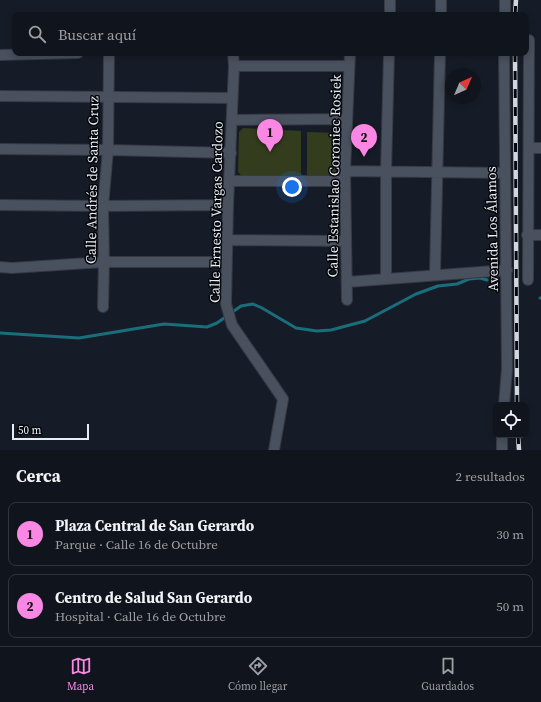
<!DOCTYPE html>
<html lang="es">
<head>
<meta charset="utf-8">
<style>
	:root { --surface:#10151d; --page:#1e222a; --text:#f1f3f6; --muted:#9c9fa4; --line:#30343b; --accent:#fb87e5 }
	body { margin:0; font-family:"Source Serif 4",serif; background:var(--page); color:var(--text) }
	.controls { position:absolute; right:12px; bottom:12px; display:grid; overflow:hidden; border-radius:8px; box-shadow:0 2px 6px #0003 }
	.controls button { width:36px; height:36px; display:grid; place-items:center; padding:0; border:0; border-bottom:1px solid var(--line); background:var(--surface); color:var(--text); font:20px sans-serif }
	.compass { position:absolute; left:445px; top:68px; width:36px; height:36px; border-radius:50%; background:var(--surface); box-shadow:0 2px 6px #0003; rotate:44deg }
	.scale { position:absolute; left:12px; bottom:10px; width:77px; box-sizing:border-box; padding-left:4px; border:2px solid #e8ecf5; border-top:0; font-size:11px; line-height:14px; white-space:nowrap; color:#e8ecf5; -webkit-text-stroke:3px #05070b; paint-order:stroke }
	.you { position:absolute; left:292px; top:187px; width:14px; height:14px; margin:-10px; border:3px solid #fff; border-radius:50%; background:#1a73e8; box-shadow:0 0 0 6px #1a73e833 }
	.badge { display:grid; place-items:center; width:26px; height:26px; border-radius:50%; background:var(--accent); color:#111; font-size:13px; font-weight:700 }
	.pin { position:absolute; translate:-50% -33px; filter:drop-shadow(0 1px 2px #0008) }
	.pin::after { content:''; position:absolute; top:21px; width:14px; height:12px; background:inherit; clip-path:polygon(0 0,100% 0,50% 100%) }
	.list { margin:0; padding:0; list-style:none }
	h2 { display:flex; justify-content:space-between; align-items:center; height:52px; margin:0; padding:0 16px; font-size:17px }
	h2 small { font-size:13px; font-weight:400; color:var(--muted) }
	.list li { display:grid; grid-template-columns:26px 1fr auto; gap:12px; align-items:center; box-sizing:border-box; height:64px; margin:0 8px 8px; padding:0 8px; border:1px solid var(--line); border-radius:8px }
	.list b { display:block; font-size:15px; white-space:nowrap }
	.list p { margin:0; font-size:13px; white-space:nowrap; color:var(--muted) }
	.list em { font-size:13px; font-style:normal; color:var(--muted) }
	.icon { flex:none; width:22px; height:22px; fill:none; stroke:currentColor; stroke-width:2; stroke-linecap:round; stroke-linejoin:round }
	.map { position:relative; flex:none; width:541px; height:450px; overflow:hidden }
	.search { position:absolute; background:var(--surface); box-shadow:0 2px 6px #0003; left:12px; right:12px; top:12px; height:44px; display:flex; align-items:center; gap:10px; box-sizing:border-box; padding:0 14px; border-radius:8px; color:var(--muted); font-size:15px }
	.sheet { height:196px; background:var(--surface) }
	nav { display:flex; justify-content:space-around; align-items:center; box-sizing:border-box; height:56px; border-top:1px solid var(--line); background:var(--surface); font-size:11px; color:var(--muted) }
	nav a { display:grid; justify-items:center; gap:2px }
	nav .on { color:var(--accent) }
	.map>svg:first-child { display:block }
	.green { fill:#333d1d }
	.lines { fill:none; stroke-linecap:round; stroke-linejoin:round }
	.stream { stroke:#1a6e7b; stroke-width:3 }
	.minor-casing { stroke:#353942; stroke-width:12 }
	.minor { stroke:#49505e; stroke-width:10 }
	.rail-casing { stroke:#d2d6df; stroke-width:4.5 }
	.rail { stroke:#05070b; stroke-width:3; stroke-dasharray:9; stroke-linecap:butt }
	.labels { text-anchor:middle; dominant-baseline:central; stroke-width:3; stroke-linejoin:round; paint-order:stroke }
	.street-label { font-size:14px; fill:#e8ecf5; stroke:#05070b }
</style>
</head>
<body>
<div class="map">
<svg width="541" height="450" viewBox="0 0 541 450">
	<rect width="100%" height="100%" fill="#161c27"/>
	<!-- green -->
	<path class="green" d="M243,128L301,131V178L242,176L238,172L239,132Z
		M307,132L336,133V176H307Z"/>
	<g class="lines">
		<!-- stream -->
		<path class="stream" d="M540,298H541
			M0,333L79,338L164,324L207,327L217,323L241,306L253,304L262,308L296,328L317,331L331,330L365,321L416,294L438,286L457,284L469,279L480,278L487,280"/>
		<defs>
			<path id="minor" d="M390,15V0
				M441,15V0
				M505,15V0
				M526,40H529L528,280
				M233,53L234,66L228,205L226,304L232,325L283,399L274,450
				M0,55L78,53
				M234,66H349
				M0,96L232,98
				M232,120L347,119
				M529,148H541
				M0,149L108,150L231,153
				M345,171L505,173
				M229,181H345
				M0,205L103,206L228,205
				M527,235H541
				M227,240L346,241
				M0,267L12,268L104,262H226
				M435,274L440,53
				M386,278V172L389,53
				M347,282L507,270
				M347,300L345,171L350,53
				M103,307L104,262L103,206L108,150L109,53
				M504,405L507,369L504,53
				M502,435V450"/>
		</defs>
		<!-- minor casing -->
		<use href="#minor" class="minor-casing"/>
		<!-- minor -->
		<use href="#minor" class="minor"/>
		<defs>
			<path id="rail" d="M515,15L516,0
				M515,53L517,405
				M518,435L519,450"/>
		</defs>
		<!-- rail casing -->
		<use href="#rail" class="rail-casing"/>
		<!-- rail -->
		<use href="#rail" class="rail"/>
	</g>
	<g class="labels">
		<!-- street labels -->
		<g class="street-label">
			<text transform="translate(334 176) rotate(-89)">Calle Estanislao Coroniec Rosiek</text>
			<text transform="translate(92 180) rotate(-89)">Calle Andrés de Santa Cruz</text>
			<text transform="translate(216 212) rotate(-89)">Calle Ernesto Vargas Cardozo</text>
			<text transform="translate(492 229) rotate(-91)">Avenida Los Álamos</text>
		</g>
	</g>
</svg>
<div class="controls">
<button><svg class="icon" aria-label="locate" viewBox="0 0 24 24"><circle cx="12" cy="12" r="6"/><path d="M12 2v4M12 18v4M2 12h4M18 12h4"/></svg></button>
</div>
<svg class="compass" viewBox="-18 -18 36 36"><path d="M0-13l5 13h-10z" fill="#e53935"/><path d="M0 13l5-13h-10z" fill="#9c9fa4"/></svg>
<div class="scale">50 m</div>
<div class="you"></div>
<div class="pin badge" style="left:270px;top:152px">1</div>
<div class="pin badge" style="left:364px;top:157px">2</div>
<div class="search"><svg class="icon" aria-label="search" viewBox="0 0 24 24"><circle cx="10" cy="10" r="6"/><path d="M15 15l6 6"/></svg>Buscar aquí</div>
</div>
<section class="sheet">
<h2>Cerca<small>2 resultados</small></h2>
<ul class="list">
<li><span class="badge">1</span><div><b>Plaza Central de San Gerardo</b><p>Parque · Calle 16 de Octubre</p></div><em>30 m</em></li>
<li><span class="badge">2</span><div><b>Centro de Salud San Gerardo</b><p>Hospital · Calle 16 de Octubre</p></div><em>50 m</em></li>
</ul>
</section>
<nav>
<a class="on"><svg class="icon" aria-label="map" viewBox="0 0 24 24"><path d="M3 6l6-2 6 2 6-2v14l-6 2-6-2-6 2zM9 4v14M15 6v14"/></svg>Mapa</a>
<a><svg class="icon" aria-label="directions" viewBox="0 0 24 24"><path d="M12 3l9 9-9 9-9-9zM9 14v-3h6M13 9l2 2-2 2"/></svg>Cómo llegar</a>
<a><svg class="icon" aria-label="saved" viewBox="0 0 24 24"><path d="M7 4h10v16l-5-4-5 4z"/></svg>Guardados</a>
</nav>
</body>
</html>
